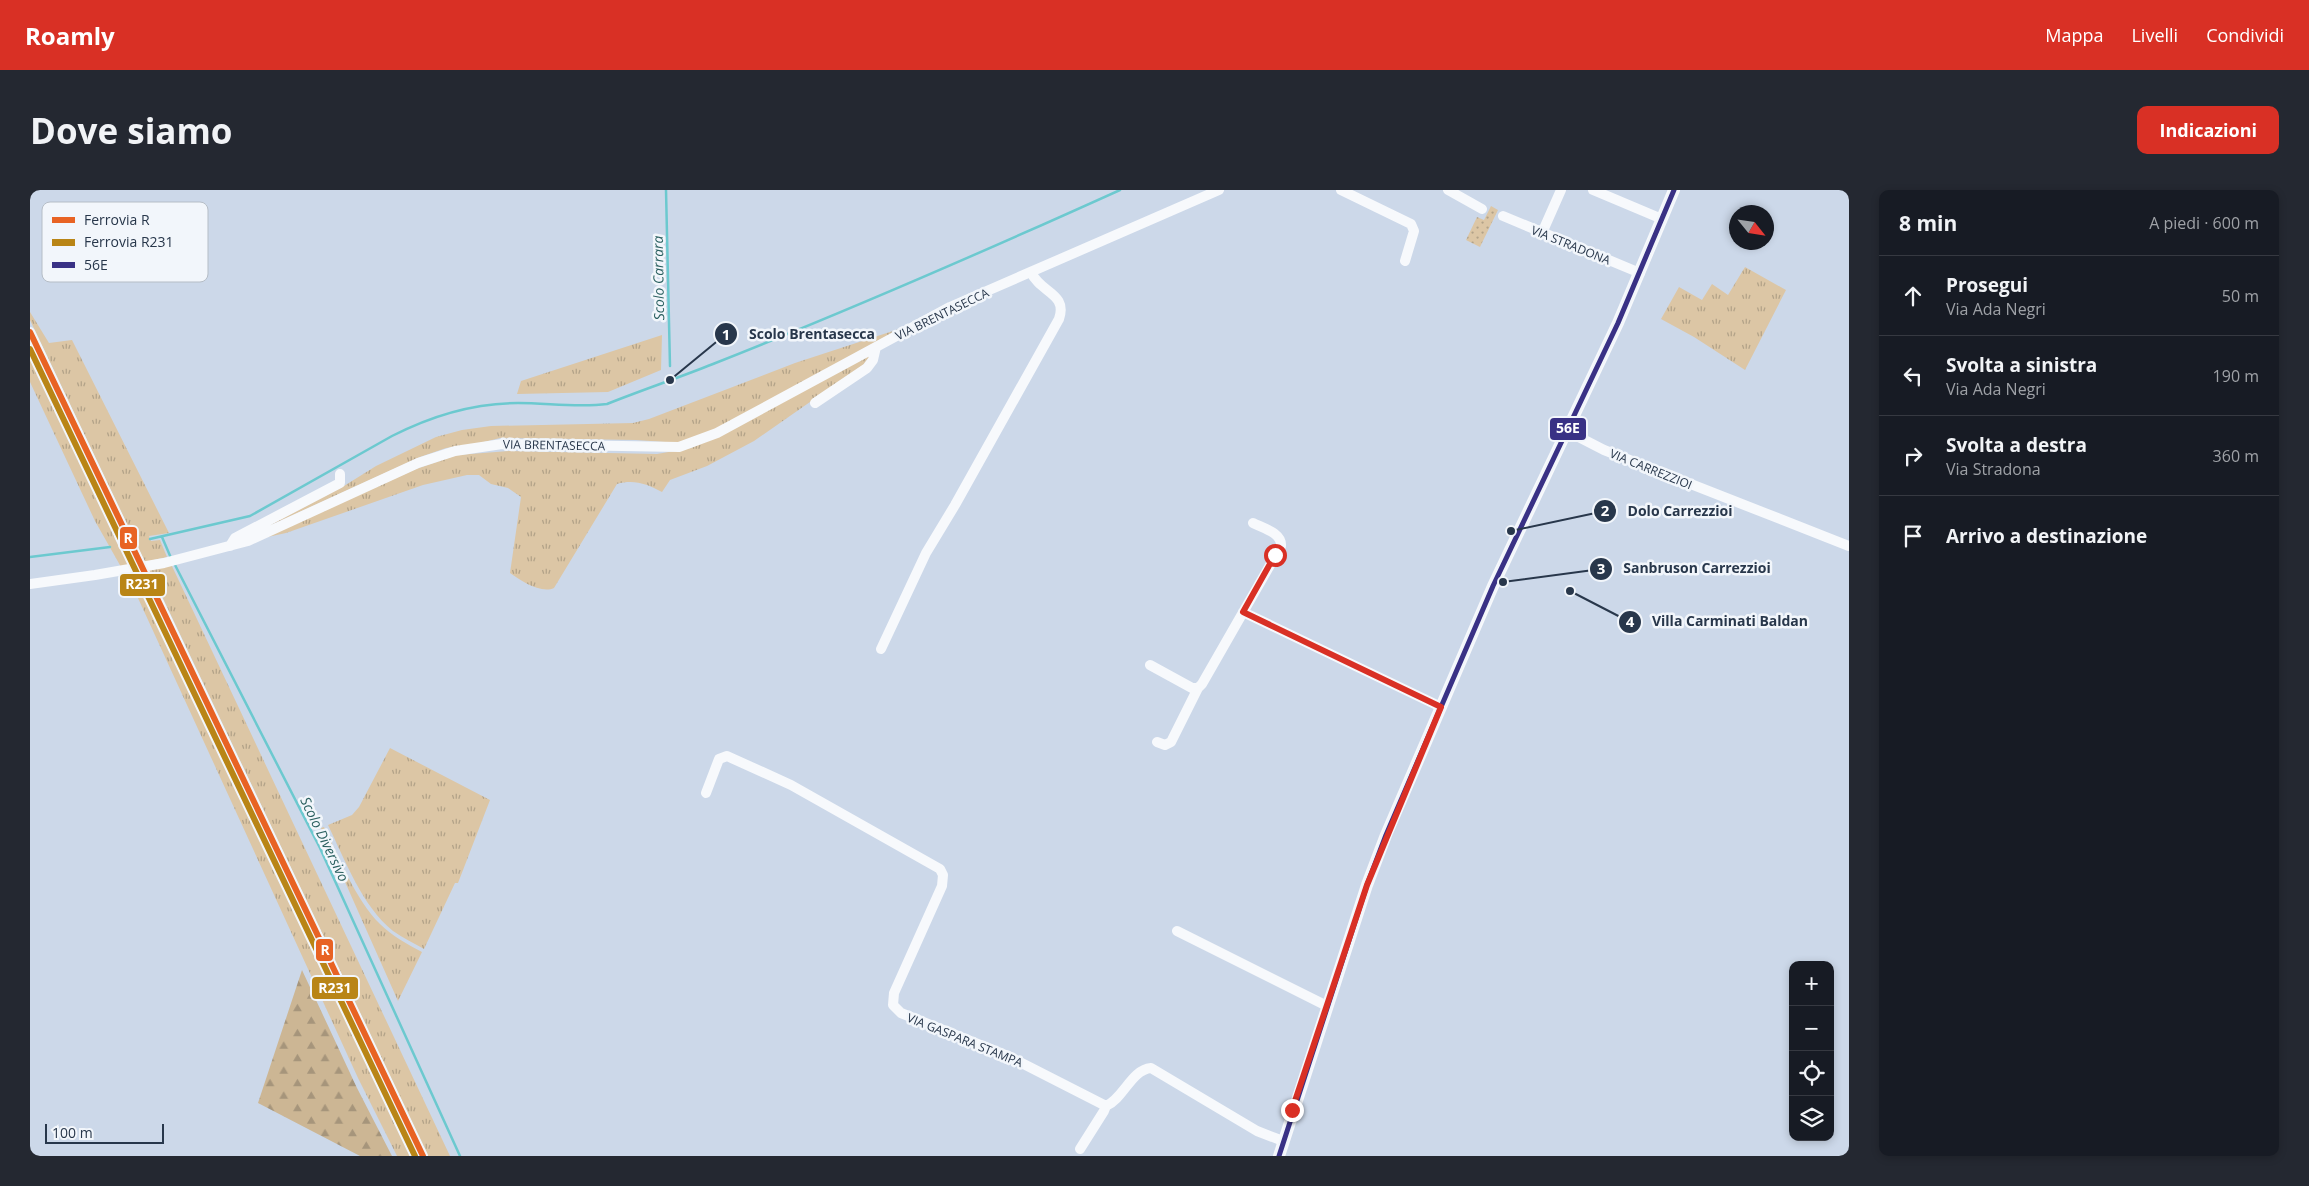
<!DOCTYPE html>
<html lang="it">
<head>
<meta charset="utf-8">
<style>
	:root { --surface:#171b24; --page:#242831; --text:#f1f3f6; --muted:#9ea1a6; --line:#363941; --accent:#d93025 }
	body { margin:0; font-family:"Open Sans",sans-serif; background:var(--page); color:var(--text) }
	.controls { position:absolute; right:15px; bottom:15px; display:grid; overflow:hidden; border-radius:10px; box-shadow:0 2px 8px #0003 }
	.controls button { width:45px; height:45px; display:grid; place-items:center; padding:0; border:0; border-bottom:1px solid var(--line); background:var(--surface); color:var(--text); font:25px sans-serif }
	.compass { position:absolute; left:1699px; top:15px; width:45px; height:45px; border-radius:50%; background:var(--surface); box-shadow:0 2px 8px #0003; rotate:120deg }
	.scale { position:absolute; left:15px; bottom:12px; width:119px; box-sizing:border-box; padding-left:5px; border:2px solid #28374b; border-top:0; font-size:14px; line-height:18px; white-space:nowrap; color:#28374b; -webkit-text-stroke:4px #f2f6fb; paint-order:stroke }
	.stop { position:absolute; width:15px; height:15px; margin:-11px; border:4px solid #d93025; border-radius:50%; background:#fff }
	.stop.end { background:#d93025; border-color:#fff; box-shadow:0 1px 5px #0008 }
	.list { margin:0; padding:0; list-style:none }
	h2 { display:flex; justify-content:space-between; align-items:center; height:65px; margin:0; padding:0 20px; font-size:21px }
	h2 small { font-size:16px; font-weight:400; color:var(--muted) }
	.list li { display:grid; grid-template-columns:32px 1fr auto; gap:15px; align-items:center; box-sizing:border-box; height:80px; padding:0 20px; border-top:1px solid var(--line) }
	.list b { display:block; font-size:19px; white-space:nowrap }
	.list p { margin:0; font-size:16px; white-space:nowrap; color:var(--muted) }
	.list em { font-size:16px; font-style:normal; color:var(--muted) }
	.icon { flex:none; width:28px; height:28px; fill:none; stroke:currentColor; stroke-width:2; stroke-linecap:round; stroke-linejoin:round }
	.map { position:relative; flex:none; width:1819px; height:966px; overflow:hidden; border-radius:10px }
	header { display:flex; align-items:center; gap:30px; box-sizing:border-box; height:70px; padding:0 25px; background:var(--accent); color:#fff }
	header strong { font-size:24px }
	nav { display:flex; gap:28px; margin-inline-start:auto; font-size:18px }
	.intro { display:flex; align-items:center; justify-content:space-between; box-sizing:border-box; height:120px; padding:0 30px }
	h1 { margin:0; font-size:35px }
	.button { padding:12px 22px; border-radius:10px; background:var(--accent); color:#fff; font-size:18px; font-weight:700 }
	main { display:flex; gap:30px; padding:0 30px }
	aside { flex:1; background:var(--surface); border-radius:10px; box-shadow:0 2px 8px #0003 }
	.map>svg:first-child { display:block }
	.grass { fill:url(#grass-tufts) }
	.forest { fill:url(#forest-firs) }
	.park { fill:url(#park-dots) }
	.lines { fill:none; stroke-linecap:round; stroke-linejoin:round }
	.stream { stroke:#6cc9cf; stroke-width:2.5 }
	.minor { stroke:#f7f9fc; stroke-width:10 }
	.major { stroke:#f7f9fc; stroke-width:12 }
	.bus-1-casing { stroke:#f2f6fb; stroke-width:9 }
	.bus-1 { stroke:#393185; stroke-width:5 }
	.rail-1-casing { stroke:#f2f6fb; stroke-width:10 }
	.rail-2-casing { stroke:#f2f6fb; stroke-width:10 }
	.rail-1 { stroke:#e86324; stroke-width:6 }
	.rail-2 { stroke:#b98516; stroke-width:6 }
	.route { stroke:#d93025; stroke-width:6 }
	.labels { text-anchor:middle; dominant-baseline:central; stroke-width:5; stroke-linejoin:round; paint-order:stroke }
	.street-label { font-size:12px; fill:#28374b; stroke:#f2f6fb }
	.water-label { font-size:14px; font-style:italic; fill:#2b6060; stroke:#f2f6fb }
	.key { fill:#f2f6fb; stroke:#b5bdc6; stroke-width:1 }
	.key-label { font-size:14px; fill:#28374b }
	.leader { fill:none; stroke:#28374b; stroke-width:2 }
	.callout-dot { fill:#28374b; stroke:#f2f6fb; stroke-width:2 }
	.mark-label { font-size:15px; text-anchor:middle; font-weight:bold; fill:#fff }
	.callout-label { font-size:14px; text-anchor:middle; font-weight:bold; fill:#28374b; stroke:#f2f6fb; stroke-width:5; stroke-linejoin:round; paint-order:stroke }
	.line-badge { stroke:#f2f6fb; stroke-width:2 }
	.badge-label { font-size:14px; text-anchor:middle; font-weight:bold; fill:#fff }
</style>
</head>
<body>
<header>
<strong>Roamly</strong>
<nav><a>Mappa</a><a>Livelli</a><a>Condividi</a></nav>
</header>
<div class="intro"><h1>Dove siamo</h1><a class="button">Indicazioni</a></div>
<main>
<div class="map">
<svg width="1819" height="966" viewBox="0 0 1819 966">
	<defs>
		<pattern id="grass-tufts" width="24" height="20" patternUnits="userSpaceOnUse" patternTransform="scale(1.25)"><rect width="24" height="20" fill="#dcc6a5"/><path d="M3 7l-1-3M5 7V3M7 7l1-3M15 17l-1-3M17 17v-4M19 17l1-3" fill="none" stroke="#b2a288"/></pattern>
		<pattern id="forest-firs" width="22" height="20" patternUnits="userSpaceOnUse" patternTransform="scale(1.25)"><rect width="22" height="20" fill="#ccb694"/><path d="M5 1l3.5 6h-7zM16 11l3.5 6h-7z" fill="#a6957b"/></pattern>
		<pattern id="park-dots" width="8" height="8" patternUnits="userSpaceOnUse" patternTransform="scale(1.25)"><rect width="8" height="8" fill="#dcc6a5"/><path d="M2 2h.1M6 6h.1" fill="none" stroke="#b2a288" stroke-width="1.8" stroke-linecap="round"/></pattern>
	</defs>
	<rect width="100%" height="100%" fill="#ccd8e9"/>
	<!-- grass -->
	<path class="grass" d="M1715,77L1756,100L1715,180L1664,147L1631,129L1649,97L1672,110L1682,94L1698,105Z
		M0,122L19,153L42,150L139,343L119,346L121,351L130,350L137,367L115,372L0,130Z
		M869,139L682,242L650,253L606,250L470,248L446,254L416,258L390,267L228,341L314,296L346,276L406,247L432,240L461,236L603,233L619,229L765,173Z
		M632,145L631,180L578,202L487,204L491,191Z
		M0,153L106,374L91,377L65,331L0,192Z
		M840,166L833,175L724,251L677,276L640,290L632,302C617,294 604,289 587,294L524,398C511,404 491,391 480,383L491,307L478,298L461,294L449,285H437L393,295L256,343L233,348L386,279L427,265L479,261L627,264L661,258L704,239L833,167Z
		M141,374L420,966H398L119,379Z
		M109,382L387,966H367L328,888L102,395V388Z
		M360,558L460,610L428,693H425L394,759C384,753 373,748 363,741C332,716 315,670 298,635L322,625L329,617Z
		M294,637C310,669 325,709 350,734C362,746 377,754 392,762L368,811L291,638Z"/>
	<!-- forest -->
	<path class="forest" d="M272,780L327,898L362,966H330L228,913Z"/>
	<!-- park -->
	<path class="park" d="M1461,16L1468,20L1450,57L1436,50L1447,27L1454,30Z"/>
	<g class="lines">
		<!-- stream -->
		<path class="stream" d="M636,0L640,176
			M132,347L141,368
			M120,349L220,326L362,246C401,226 445,213 488,213C518,213 548,218 577,214C612,200 648,188 683,174C820,120 955,61 1090,0
			M0,367L80,357
			M144,373L290,658L430,966"/>
		<!-- minor -->
		<path class="minor" d="M1311,0L1381,34L1384,41L1375,71
			M1418,0L1452,19
			M1563,0L1632,29
			M1473,26L1610,83
			M1512,43L1531,0
			M785,213L837,178L843,170L846,157
			M1537,241L1574,260L1819,356
			M200,356L205,348L310,293V284
			M0,394L65,385L134,373L218,351L388,273L425,261L472,254L649,257L687,243L920,117L1189,0
			M1213,422L1411,517
			M851,459L896,363L925,315L1029,129C1038,103 1010,103 1001,82
			M1120,475L1162,498H1168L1172,494L1251,356C1252,343 1233,338 1223,333
			M1127,552L1135,555L1141,552L1168,498
			M676,603L689,569L697,566L761,595L910,679L913,685L912,696L864,803L863,815L871,823L980,867L1076,916C1094,908 1101,880 1121,878L1227,941L1253,951
			M1147,741L1297,816
			M1050,959L1074,921L1076,916"/>
		<!-- major -->
		<path class="major" d="M1249,966L1337,695L1356,645L1463,396L1588,133L1644,0"/>
		<defs>
			<path id="bus-1" d="M1249,966L1337,695L1356,645L1463,396L1588,133L1644,0"/>
		</defs>
		<!-- bus-1 casing -->
		<use href="#bus-1" class="bus-1-casing"/>
		<!-- bus-1 -->
		<use href="#bus-1" class="bus-1"/>
		<defs>
			<path id="rail-1" d="M0,142L393,966"/>
			<path id="rail-2" d="M0,159L385,966"/>
		</defs>
		<!-- rail-1 casing -->
		<use href="#rail-1" class="rail-1-casing"/>
		<!-- rail-2 casing -->
		<use href="#rail-2" class="rail-2-casing"/>
		<!-- rail-1 -->
		<use href="#rail-1" class="rail-1"/>
		<!-- rail-2 -->
		<use href="#rail-2" class="rail-2"/>
	</g>
	<g class="lines">
		<!-- route -->
		<path class="route" d="M1245,365L1213,422L1411,517L1337,695L1262,920"/>
	</g>
	<g class="labels">
		<!-- street labels -->
		<g class="street-label">
			<text transform="translate(1541 55) rotate(22)">VIA STRADONA</text>
			<text transform="translate(912 124) rotate(-26)">VIA BRENTASECCA</text>
			<text transform="translate(524 255) rotate(1)">VIA BRENTASECCA</text>
			<text transform="translate(1621 279) rotate(22)">VIA CARREZZIOI</text>
			<text transform="translate(935 850) rotate(22)">VIA GASPARA STAMPA</text>
		</g>
		<!-- water labels -->
		<g class="water-label">
			<text transform="translate(628 88) rotate(-91)">Scolo Carrara</text>
			<text transform="translate(295 649) rotate(64)">Scolo Diversivo</text>
		</g>
	</g>
	<!-- legend -->
	<rect x="12" y="12" width="166" height="80" rx="8" class="key"/>
	<rect x="22" y="27" width="23" height="6" fill="#e86324"/>
	<rect x="22" y="49" width="23" height="7" fill="#b98516"/>
	<rect x="22" y="72" width="23" height="6" fill="#393185"/>
	<g class="key-label">
		<text x="54" y="35">Ferrovia R</text>
		<text x="54" y="57">Ferrovia R231</text>
		<text x="54" y="80">56E</text>
	</g>
	<!-- callouts -->
	<path class="leader" d="M640 190L696 144M1481 341L1575 321M1473 392L1571 379M1540 401L1600 432"/>
	<g class="callout-dot">
		<circle cx="640" cy="190" r="5"/>
		<circle cx="1481" cy="341" r="5"/>
		<circle cx="1473" cy="392" r="5"/>
		<circle cx="1540" cy="401" r="5"/>
		<circle cx="696" cy="144" r="12"/>
		<circle cx="1575" cy="321" r="12"/>
		<circle cx="1571" cy="379" r="12"/>
		<circle cx="1600" cy="432" r="12"/>
	</g>
	<g class="mark-label">
		<text x="696" y="150">1</text>
		<text x="1575" y="326">2</text>
		<text x="1571" y="384">3</text>
		<text x="1600" y="437">4</text>
	</g>
	<g class="callout-label">
		<text x="782" y="149">Scolo Brentasecca</text>
		<text x="1650" y="326">Dolo Carrezzioi</text>
		<text x="1667" y="383">Sanbruson Carrezzioi</text>
		<text x="1700" y="436">Villa Carminati Baldan</text>
	</g>
	<g class="line-badge">
		<rect x="1519" y="227" width="38" height="24" rx="5" fill="#393185"/>
		<rect x="89" y="336" width="19" height="24" rx="5" fill="#e86324"/>
		<rect x="89" y="383" width="47" height="24" rx="5" fill="#b98516"/>
		<rect x="285" y="748" width="19" height="24" rx="5" fill="#e86324"/>
		<rect x="281" y="786" width="48" height="24" rx="5" fill="#b98516"/>
	</g>
	<g class="badge-label">
		<text x="1538" y="243">56E</text>
		<text x="98" y="353">R</text>
		<text x="112" y="399">R231</text>
		<text x="295" y="765">R</text>
		<text x="305" y="803">R231</text>
	</g>
</svg>
<div class="controls">
<button>+</button>
<button>−</button>
<button><svg class="icon" aria-label="locate" viewBox="0 0 24 24"><circle cx="12" cy="12" r="6"/><path d="M12 2v4M12 18v4M2 12h4M18 12h4"/></svg></button>
<button><svg class="icon" aria-label="layers" viewBox="0 0 24 24"><path d="M12 4l9 5-9 5-9-5zM3 14l9 5 9-5"/></svg></button>
</div>
<svg class="compass" viewBox="-18 -18 36 36"><path d="M0-13l5 13h-10z" fill="#e53935"/><path d="M0 13l5-13h-10z" fill="#9ea1a6"/></svg>
<div class="scale">100 m</div>
<div class="stop" style="left:1245px;top:365px"></div>
<div class="stop end" style="left:1262px;top:920px"></div>
</div>
<aside>
<h2>8 min<small>A piedi · 600 m</small></h2>
<ul class="list">
<li><svg class="icon" aria-label="ahead" viewBox="0 0 24 24"><path d="M12 20V5M6 11l6-6 6 6"/></svg><div><b>Prosegui</b><p>Via Ada Negri</p></div><em>50 m</em></li>
<li><svg class="icon" aria-label="left" viewBox="0 0 24 24"><path d="M17 20v-9H6M10 6l-5 5 5 5"/></svg><div><b>Svolta a sinistra</b><p>Via Ada Negri</p></div><em>190 m</em></li>
<li><svg class="icon" aria-label="right" viewBox="0 0 24 24"><path d="M7 20v-9h11M14 6l5 5-5 5"/></svg><div><b>Svolta a destra</b><p>Via Stradona</p></div><em>360 m</em></li>
<li><svg class="icon" aria-label="arrive" viewBox="0 0 24 24"><path d="M6 21V4h12l-3 4 3 4H6"/></svg><div><b>Arrivo a destinazione</b></div></li>
</ul>
</aside>
</main>
</body>
</html>
